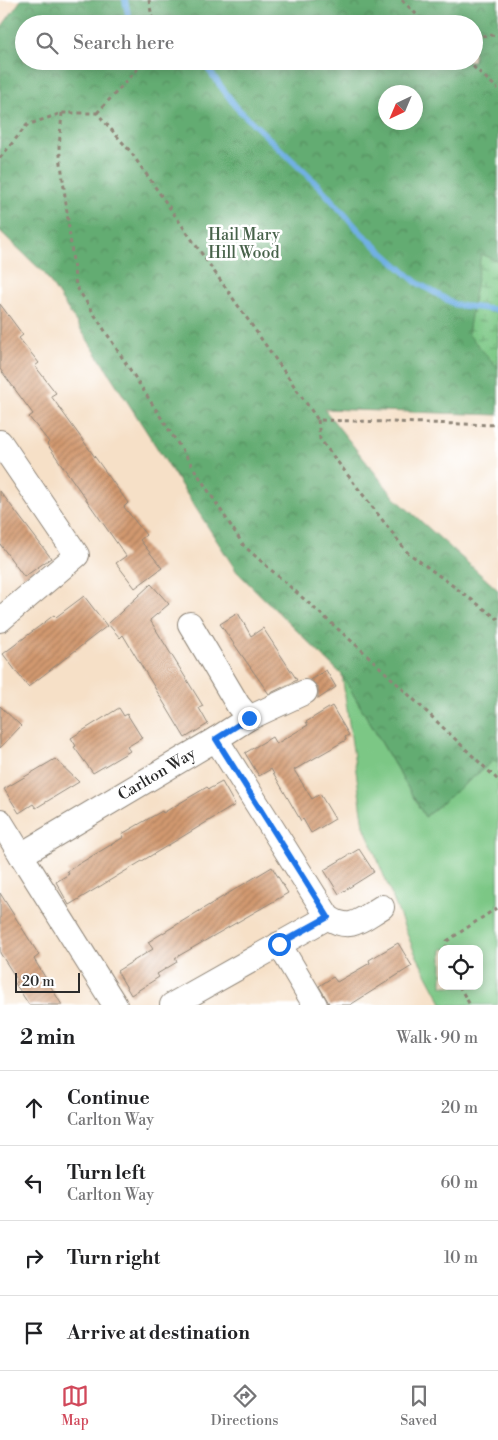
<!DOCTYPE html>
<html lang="en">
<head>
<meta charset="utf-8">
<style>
	:root { --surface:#fff; --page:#f2f2f2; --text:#202124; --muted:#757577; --line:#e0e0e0; --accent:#d1495b }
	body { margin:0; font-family:"Libre Bodoni",serif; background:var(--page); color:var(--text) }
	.controls { position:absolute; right:15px; bottom:15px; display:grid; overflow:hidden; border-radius:10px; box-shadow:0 2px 12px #0003 }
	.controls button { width:45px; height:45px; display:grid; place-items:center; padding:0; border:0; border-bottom:1px solid var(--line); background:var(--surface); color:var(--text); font:25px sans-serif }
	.compass { position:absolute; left:378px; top:85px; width:45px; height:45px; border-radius:50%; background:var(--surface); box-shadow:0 2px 12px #0003; rotate:224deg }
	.scale { position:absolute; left:15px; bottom:12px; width:65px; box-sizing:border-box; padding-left:5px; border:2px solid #2b2b2b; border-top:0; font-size:14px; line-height:18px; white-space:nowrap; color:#2b2b2b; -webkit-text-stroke:4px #fff; paint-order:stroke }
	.stop { position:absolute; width:15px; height:15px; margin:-11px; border:4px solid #1a73e8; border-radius:50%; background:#fff }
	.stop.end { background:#1a73e8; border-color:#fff; box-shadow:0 1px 5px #0008 }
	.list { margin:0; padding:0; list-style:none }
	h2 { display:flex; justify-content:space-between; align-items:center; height:65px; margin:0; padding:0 20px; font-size:21px }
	h2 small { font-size:16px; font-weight:400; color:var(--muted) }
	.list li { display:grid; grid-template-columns:32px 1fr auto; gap:15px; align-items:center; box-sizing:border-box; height:75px; padding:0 20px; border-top:1px solid var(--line) }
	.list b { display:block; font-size:19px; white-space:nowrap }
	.list p { margin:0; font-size:16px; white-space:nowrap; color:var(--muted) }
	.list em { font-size:16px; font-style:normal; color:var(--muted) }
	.icon { flex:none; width:28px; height:28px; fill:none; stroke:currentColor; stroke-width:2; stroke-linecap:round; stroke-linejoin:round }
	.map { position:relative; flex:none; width:498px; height:1005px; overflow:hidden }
	.search { position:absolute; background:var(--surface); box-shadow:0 2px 12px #0003; left:15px; right:15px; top:15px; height:55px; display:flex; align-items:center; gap:12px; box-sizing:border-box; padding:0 18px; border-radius:28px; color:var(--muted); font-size:19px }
	.sheet { height:365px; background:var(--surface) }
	nav { display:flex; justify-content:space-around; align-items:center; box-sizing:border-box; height:70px; border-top:1px solid var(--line); background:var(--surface); font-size:14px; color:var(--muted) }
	nav a { display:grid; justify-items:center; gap:2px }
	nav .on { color:var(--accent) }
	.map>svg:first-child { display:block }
	.grass { fill:#7bc785; stroke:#537958; fill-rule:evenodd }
	.forest { fill:url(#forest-crowns); stroke:#486c4e; fill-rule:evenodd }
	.wetland { fill:url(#wetland-marsh); stroke:#537958 }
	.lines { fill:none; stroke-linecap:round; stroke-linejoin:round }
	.stream { stroke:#71b0e4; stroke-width:6 }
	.building { fill:url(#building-hatch) }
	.minor-casing { stroke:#908679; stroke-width:26 }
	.path { stroke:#908679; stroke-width:3; stroke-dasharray:4 4; stroke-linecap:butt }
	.minor { stroke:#fff; stroke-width:24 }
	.route { stroke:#1a73e8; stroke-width:6 }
	.labels { text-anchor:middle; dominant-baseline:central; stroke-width:5; stroke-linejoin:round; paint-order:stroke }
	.park-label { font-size:16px; fill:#47624a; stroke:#fff }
	.street-label { font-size:16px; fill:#2b2b2b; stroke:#fff }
</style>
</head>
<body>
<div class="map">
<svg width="498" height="1005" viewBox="0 0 498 1005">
	<defs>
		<pattern id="forest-crowns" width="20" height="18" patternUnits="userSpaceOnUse" patternTransform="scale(1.25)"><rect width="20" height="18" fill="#64ac72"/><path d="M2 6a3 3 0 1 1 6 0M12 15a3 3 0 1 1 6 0" fill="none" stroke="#538c5e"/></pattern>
		<pattern id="wetland-marsh" width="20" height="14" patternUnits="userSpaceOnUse" patternTransform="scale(1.25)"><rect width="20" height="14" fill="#7bc785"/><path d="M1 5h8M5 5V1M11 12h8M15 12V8" fill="none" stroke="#65a26d"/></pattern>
		<pattern id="building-hatch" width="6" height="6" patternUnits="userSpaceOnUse" patternTransform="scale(1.25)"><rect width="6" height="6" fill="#d29970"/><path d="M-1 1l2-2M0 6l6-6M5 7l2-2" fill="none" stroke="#ab7d5c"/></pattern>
	</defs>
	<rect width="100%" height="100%" fill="#fff"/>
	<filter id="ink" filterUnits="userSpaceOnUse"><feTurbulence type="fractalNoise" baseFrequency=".02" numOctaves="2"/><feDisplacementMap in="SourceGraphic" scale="10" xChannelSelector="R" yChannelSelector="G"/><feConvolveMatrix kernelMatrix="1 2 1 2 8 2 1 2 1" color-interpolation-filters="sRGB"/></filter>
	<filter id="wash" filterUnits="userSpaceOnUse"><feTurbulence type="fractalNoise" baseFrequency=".0096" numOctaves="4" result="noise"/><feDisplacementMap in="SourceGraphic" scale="20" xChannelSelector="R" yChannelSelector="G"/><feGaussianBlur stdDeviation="1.12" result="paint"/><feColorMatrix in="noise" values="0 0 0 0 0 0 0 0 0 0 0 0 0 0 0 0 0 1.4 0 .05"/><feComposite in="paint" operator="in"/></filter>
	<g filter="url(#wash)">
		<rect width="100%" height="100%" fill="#f6e0c7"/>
		<!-- grass -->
		<path class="grass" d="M342,675L425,817L494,760L498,764V1005H443L414,951L364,826ZM442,949H479V986H442Z"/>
		<!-- forest -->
		<path class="forest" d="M21,0H498V415L324,409L395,498L498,590V764L494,760L425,817L342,675L237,572L45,274L0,231V29ZM24,24H474V61H24ZM386,92H416V122H386Z"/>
		<!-- wetland -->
		<path class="wetland" d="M481,254L498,261V368L468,334Z"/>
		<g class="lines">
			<!-- stream -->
			<path class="stream" d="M125,0L130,24
				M202,61L237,108L320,187L362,234L416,282L456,305L498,310"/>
		</g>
		<g id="blocks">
			<!-- building -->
			<path class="building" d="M0,304L23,335L19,338L39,363L35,366L56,393L51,396L128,503L124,507L146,535L140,540L162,568L135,588L116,563L126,556L47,444L49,442L29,417L33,414L0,369Z
				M0,491L51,558L24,577L0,544Z
				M151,584L169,604L150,620L203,706L199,708L208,724L185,738L123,635L120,638L108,624Z
				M84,596L107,626L28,687L3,654L54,615L56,617Z
				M238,613L251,636L263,628L297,680L269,694L220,624Z
				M326,670L336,687L318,699V687L310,680Z
				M0,706L21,726L0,748Z
				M332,706L349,735L345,737L346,740L294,770L312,799L320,794L335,819L311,833L303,819L301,821L271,769L259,776L245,753L272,737L276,744L308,725L306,722Z
				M119,708L124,716L127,714L142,738L127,747L130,751L93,773L74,747L76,746L71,738Z
				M55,759L79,782L36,808L33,804L19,813L4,789Z
				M222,782L235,805L69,905L56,882L69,874L67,871L124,837L122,834L162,811L163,813L207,787L209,789Z
				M359,849L374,872L339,894L324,870Z
				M272,867L288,893L175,958L177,962L157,974L159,977L131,995L117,971L153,949L148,942Z
				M0,893L39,955L34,959L62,1005H29L15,983L18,981L0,953Z
				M398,943L412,966L350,1005H330L319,986L333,977L337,982L370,963L369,960Z"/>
		</g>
	</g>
	<g filter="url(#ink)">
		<use href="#blocks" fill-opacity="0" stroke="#908679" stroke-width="1"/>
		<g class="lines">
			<defs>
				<g id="minor">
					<path d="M0,442L77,555L0,620"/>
					<path d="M190,624L238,705L249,718"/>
					<path d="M216,739L249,718L305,692"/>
					<path d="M0,821L21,855"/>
					<path d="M279,944L315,1005"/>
					<path id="s1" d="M115,1005L21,855L216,739L328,917C350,933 362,919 382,907"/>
					<path d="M172,1005L328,917"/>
				</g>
			</defs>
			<!-- minor casing -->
			<use href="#minor" class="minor-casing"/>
			<!-- path -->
			<path class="path" d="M149,0L153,24
				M402,0L426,24
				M474,36L498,35
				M467,61L498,89
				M62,113L59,147L76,286L244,546L365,653L498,780
				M97,113L145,61
				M0,158L27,125L62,113H97L130,151L318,420L498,425
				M318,420L320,439L407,552L498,619
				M446,949L447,941L498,907
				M459,986L470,1005"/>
			<!-- minor -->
			<use href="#minor" class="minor"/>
		</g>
	</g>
	<g class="lines" filter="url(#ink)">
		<!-- route -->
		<path class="route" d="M249,718L216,739L328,917L279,944"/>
	</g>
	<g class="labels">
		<!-- park labels -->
		<g class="park-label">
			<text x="244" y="235">Hail Mary<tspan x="244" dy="18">Hill Wood</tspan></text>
		</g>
		<!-- street labels -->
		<g class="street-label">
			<text stroke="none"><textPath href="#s1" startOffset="335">Carlton Way</textPath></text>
		</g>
	</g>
</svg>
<div class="controls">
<button><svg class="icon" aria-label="locate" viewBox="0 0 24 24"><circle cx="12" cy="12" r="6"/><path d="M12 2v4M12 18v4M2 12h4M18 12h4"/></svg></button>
</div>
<svg class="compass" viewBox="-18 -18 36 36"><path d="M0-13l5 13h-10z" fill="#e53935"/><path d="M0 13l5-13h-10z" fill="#757577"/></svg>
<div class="scale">20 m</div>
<div class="stop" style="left:279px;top:944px"></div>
<div class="stop end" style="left:249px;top:718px"></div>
<div class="search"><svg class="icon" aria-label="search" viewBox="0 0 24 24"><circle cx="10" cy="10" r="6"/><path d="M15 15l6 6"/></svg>Search here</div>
</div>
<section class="sheet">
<h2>2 min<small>Walk · 90 m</small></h2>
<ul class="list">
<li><svg class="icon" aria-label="ahead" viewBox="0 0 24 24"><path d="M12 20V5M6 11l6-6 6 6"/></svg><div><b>Continue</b><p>Carlton Way</p></div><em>20 m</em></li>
<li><svg class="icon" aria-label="left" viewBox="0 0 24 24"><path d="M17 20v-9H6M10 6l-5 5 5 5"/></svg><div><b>Turn left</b><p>Carlton Way</p></div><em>60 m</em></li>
<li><svg class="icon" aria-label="right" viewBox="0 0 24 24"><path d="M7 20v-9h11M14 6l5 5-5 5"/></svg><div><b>Turn right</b></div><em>10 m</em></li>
<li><svg class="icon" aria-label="arrive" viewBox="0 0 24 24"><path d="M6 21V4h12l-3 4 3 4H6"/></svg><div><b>Arrive at destination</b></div></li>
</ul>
</section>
<nav>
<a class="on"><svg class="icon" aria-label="map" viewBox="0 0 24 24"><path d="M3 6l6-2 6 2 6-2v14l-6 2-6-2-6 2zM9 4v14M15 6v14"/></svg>Map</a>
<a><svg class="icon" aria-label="directions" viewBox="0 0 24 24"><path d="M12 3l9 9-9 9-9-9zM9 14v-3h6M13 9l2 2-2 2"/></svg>Directions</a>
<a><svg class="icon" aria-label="saved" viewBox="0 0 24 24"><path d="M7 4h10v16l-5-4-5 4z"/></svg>Saved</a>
</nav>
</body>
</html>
